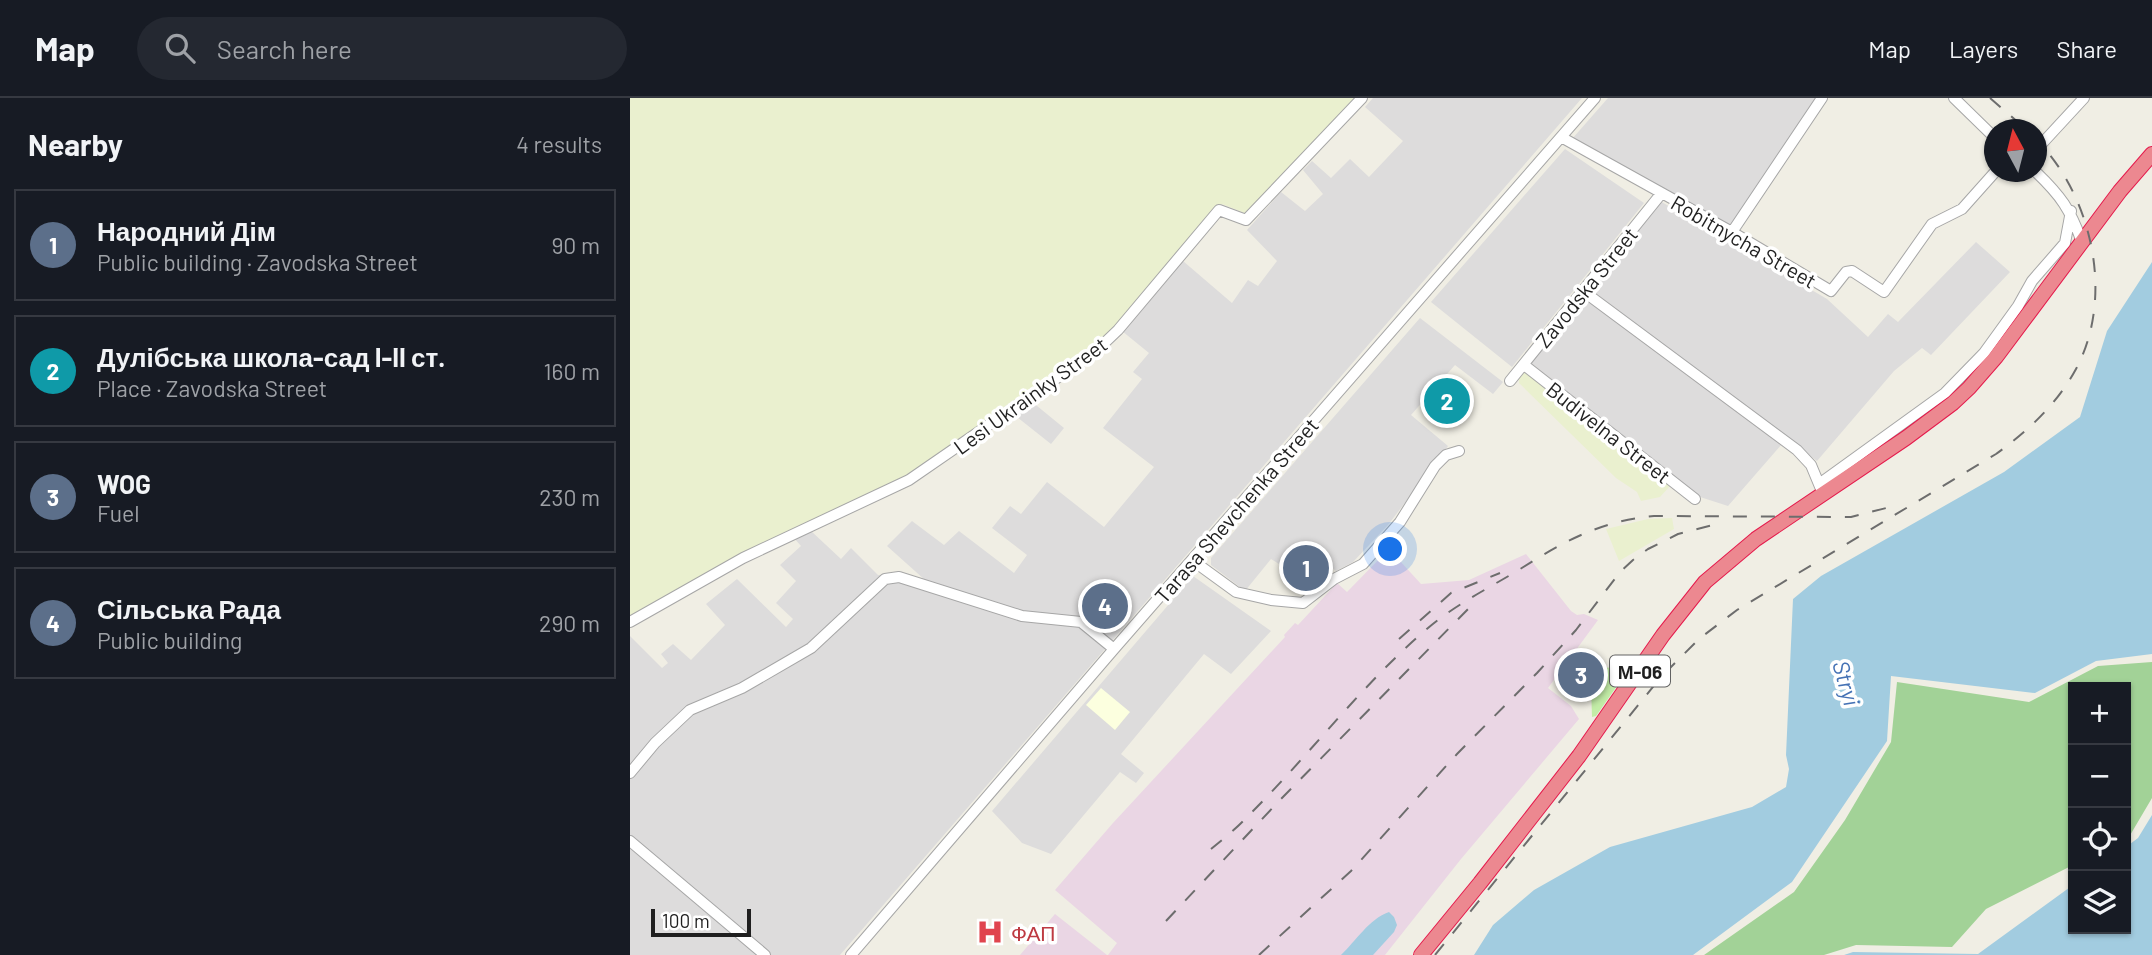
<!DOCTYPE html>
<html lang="en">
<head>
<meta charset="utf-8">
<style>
	:root { --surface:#171b24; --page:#242831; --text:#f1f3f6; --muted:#9ea1a6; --line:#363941; --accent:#0b8043 }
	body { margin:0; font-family:Barlow,sans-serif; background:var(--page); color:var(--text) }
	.controls { position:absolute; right:21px; bottom:21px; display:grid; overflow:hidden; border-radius:0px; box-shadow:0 2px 5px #0004 }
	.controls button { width:63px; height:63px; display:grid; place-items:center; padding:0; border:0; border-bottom:2px solid var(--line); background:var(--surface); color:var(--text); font:35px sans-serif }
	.compass { position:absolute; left:1354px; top:21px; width:63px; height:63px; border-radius:50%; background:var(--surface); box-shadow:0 2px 5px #0004; rotate:353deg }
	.scale { position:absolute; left:21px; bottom:18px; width:100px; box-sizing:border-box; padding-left:7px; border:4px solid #1f1f1f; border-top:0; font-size:19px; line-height:24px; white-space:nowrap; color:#1f1f1f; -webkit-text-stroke:5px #fff; paint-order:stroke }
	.you { position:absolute; left:761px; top:452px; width:24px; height:24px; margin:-18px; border:5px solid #fff; border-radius:50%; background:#1a73e8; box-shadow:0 0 0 10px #1a73e833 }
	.badge { display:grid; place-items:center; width:46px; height:46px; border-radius:50%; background:var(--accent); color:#fff; font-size:23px; font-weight:700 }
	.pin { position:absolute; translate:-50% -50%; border:4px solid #fff; box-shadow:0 2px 7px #0006 }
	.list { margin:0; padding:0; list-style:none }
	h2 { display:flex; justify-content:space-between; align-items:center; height:91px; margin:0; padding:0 28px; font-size:30px }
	h2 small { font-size:23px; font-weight:400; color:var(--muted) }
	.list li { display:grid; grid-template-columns:46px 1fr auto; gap:21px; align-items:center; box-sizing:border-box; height:112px; margin:0 14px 14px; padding:0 14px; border:2px solid var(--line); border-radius:0px }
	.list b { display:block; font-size:26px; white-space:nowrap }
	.list p { margin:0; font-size:23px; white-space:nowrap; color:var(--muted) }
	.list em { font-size:23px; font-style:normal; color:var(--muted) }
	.icon { flex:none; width:38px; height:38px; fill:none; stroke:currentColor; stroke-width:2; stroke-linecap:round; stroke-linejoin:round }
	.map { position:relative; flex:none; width:1522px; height:857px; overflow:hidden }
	header { display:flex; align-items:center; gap:42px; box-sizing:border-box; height:98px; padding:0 35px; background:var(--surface); border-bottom:2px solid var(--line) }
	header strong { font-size:33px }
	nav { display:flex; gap:38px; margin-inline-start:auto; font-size:24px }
	.search { width:490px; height:63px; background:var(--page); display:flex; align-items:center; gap:18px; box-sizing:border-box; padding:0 24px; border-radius:38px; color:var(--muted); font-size:26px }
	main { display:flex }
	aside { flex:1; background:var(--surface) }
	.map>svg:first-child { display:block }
	.residential { fill:#dddcdc }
	.industrial { fill:#ead6e4 }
	.education { fill:#fcffdf }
	.farmland { fill:#eaf0cf }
	.grass { fill:#c3eda7 }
	.forest { fill:#a2d297 }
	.water { fill:#a2cce0 }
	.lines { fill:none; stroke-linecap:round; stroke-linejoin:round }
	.minor-casing { stroke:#a6a6a6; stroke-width:12 }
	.highway-casing { stroke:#e51a4c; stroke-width:16 }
	.minor { stroke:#fff; stroke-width:10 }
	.highway { stroke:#ec8890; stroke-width:14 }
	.rail { stroke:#6d6d6d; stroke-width:2; stroke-dasharray:14 14; stroke-linecap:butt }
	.labels { text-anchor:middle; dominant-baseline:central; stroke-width:7; stroke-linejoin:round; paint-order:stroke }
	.shield { fill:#fff; stroke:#626262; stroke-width:2 }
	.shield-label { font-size:19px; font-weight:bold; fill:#1f1f1f }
	.street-label { font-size:21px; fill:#1f1f1f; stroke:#fff }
	.health-label { font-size:21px; fill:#be3a42; stroke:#fff; text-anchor:start }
	.water-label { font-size:23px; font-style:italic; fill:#4572b5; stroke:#fff }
</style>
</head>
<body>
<header>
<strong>Map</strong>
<div class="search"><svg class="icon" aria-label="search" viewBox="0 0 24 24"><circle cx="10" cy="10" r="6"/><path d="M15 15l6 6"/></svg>Search here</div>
<nav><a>Map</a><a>Layers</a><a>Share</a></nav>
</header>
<main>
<aside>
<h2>Nearby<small>4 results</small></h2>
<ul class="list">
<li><span class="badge" style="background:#5c6f8a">1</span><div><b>Народний Дім</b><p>Public building · Zavodska Street</p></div><em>90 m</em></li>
<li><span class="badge" style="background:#0f9aa8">2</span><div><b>Дулібська школа-сад I-II ст.</b><p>Place · Zavodska Street</p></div><em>160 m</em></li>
<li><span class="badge" style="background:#5c6f8a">3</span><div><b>WOG</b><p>Fuel</p></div><em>230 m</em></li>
<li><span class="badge" style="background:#5c6f8a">4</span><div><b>Сільська Рада</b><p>Public building</p></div><em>290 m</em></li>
</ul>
</aside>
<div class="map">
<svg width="1522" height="857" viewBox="0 0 1522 857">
	<rect width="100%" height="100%" fill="#f0eee4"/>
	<!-- residential -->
	<path class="residential" d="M743,0H952L210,857H0V538L32,570L38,565L31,556L43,546L61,562L95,527L76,506L107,481L156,529L163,521L146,505L166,483L150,467L171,448L164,440L180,432L211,461L221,450L248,477L269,476L295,482L257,448L282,423L314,447L329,433L384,475L397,457L362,430L380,408L391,416L417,384L474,429L524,369L473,330L512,281L503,274L519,255L492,233L553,163L602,205L618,182L628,188L647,163L617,132L651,94L675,113L693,96L673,72L682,63L701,80L720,61L739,79L773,43L735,9Z
		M978,0H1188L1102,129L942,41Z
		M935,51L1014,105L882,269L801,204Z
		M1030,103L1197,201L1238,239L1258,216L1268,224L1346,144L1380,174L1301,257L1292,250L1264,273L1187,363L960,191Z
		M954,200L1152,346L1098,408L1067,398L901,265Z
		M790,220L873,284L863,296L825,267L781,317L818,348L758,427L723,464L706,473L669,445L649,466L641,461L615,493L581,467V460Z
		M401,303L434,330L421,346L383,316Z
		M563,478L641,533L601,576L574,556L491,656L514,675L506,685L490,674L421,756L392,745L362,713Z"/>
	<!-- industrial -->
	<path class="industrial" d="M759,451L791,486L839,482L896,456L941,513L947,517L954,516L968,522L918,590L941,608L949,621L831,761L755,857H478L487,845L425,792L483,725L655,539L654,537L665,525L668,527L707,485L717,494Z
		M425,816L477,857H390Z"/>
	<!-- education -->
	<path class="education" d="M471,590L500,614L485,632L456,607Z"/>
	<!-- farmland -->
	<path class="farmland" d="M0,0H728L617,116L592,106L465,251L280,376L0,521Z
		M895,271L1041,387L1030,399L1011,403L1007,394L986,380L889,285V278Z
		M1042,420L1044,431L989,463L976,431L1018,421Z"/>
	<!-- grass -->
	<path class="grass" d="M993,568L996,575L966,618L962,619L961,588L975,570Z"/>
	<!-- forest -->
	<path class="forest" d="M1522,564V700L1499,739L1496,740V589H1443V767L1356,811L1322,849L1226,847L1194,857H1074L1164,794L1215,722L1261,644L1267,584L1399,604L1468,568Z"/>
	<!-- water -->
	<path class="water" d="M1522,164V556L1466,563L1405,595L1261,578L1257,643L1162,784L1063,857H844L863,827L904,792L980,749L1122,709L1156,689L1159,671L1156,657L1163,501L1191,478L1374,374L1450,319L1477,233Z
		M1522,717V857H1214L1223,854L1348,856L1443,787V831H1496V749L1508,740Z
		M759,814L764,819L767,827L764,834L743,857H711C726,843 739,821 759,814Z"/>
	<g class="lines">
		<defs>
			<path id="minor" d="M1324,0L1364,39
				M931,39L1102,134L1201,193L1216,174L1222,173L1254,194L1302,126L1332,111L1365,74
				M1406,52L1454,0
				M1406,74C1431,98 1440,111 1452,144
				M1102,134L1192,0
				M953,193L1167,352L1181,367L1191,391
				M894,267L1065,401
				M880,283L1031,96
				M1189,386L1315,295L1354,255L1388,208L1402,183L1435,145L1441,113
				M562,462L606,494L641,502L673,505L704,481L733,466L770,424L805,368L816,357L829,353
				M0,524L113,460L279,382L466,253L488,232L589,112L616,122L732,0
				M0,675L25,645L60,612L112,590L181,550L255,481L269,479L392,518L451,524L484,551
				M0,743L135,857
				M221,857L484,551L965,0"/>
			<path id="highway" d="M791,857L850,785L949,658L1033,537L1075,484L1126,441L1276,340L1323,305L1339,290L1366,259L1490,93L1522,56"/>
		</defs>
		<!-- minor casing -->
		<use href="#minor" class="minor-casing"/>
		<!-- highway casing -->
		<use href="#highway" class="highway-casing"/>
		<!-- minor -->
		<use href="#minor" class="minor"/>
		<!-- highway -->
		<use href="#highway" class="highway"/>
		<!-- rail -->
		<path class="rail" d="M1360,0L1397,32
			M769,541L821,495L870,475
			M581,751C593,741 606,731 617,719C679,658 731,587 798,530C825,507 857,491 887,473C933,444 969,423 1024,418L1221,419L1268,407
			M536,823L650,702L841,508
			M629,857L721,773L827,656L907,575L946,532L990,474L1003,462L1018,451L1048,436L1087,426
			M805,857L1031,579L1069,541L1107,512L1366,356C1398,333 1427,306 1446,271C1485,198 1462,98 1406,41"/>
	</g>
	<!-- icons -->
	<defs>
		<symbol id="hospital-bare" viewBox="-9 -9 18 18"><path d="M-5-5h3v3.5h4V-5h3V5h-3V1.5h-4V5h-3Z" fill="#e0444e" stroke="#fff" stroke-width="2.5" paint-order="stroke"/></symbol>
	</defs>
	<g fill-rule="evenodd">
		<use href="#hospital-bare" x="341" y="815" width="38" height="38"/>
	</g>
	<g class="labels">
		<!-- shield labels -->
		<rect class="shield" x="980" y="557.5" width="60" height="31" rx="5"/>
		<g class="shield-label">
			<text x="1010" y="573">М-06</text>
		</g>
		<!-- street labels -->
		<g class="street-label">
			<text transform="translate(1114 143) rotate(30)">Robitnycha Street</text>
			<text transform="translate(956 189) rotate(-51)">Zavodska Street</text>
			<text transform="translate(400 297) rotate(-36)">Lesi Ukrainky Street</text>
			<text transform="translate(979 334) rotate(38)">Budivelna Street</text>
			<text transform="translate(606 412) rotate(-49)">Tarasa Shevchenka Street</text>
		</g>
		<!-- health labels -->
		<g class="health-label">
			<text x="381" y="834">ФАП</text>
		</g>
		<!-- water labels -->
		<g class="water-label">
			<text transform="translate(1217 585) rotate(74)">Stryi</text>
		</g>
	</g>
</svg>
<div class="controls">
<button>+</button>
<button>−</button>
<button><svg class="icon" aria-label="locate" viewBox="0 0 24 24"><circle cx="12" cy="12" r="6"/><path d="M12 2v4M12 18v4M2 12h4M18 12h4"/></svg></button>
<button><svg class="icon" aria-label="layers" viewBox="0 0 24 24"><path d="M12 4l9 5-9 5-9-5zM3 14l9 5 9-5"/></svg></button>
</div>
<svg class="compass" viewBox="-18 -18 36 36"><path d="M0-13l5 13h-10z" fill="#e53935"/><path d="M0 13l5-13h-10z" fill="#9ea1a6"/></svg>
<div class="scale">100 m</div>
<div class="you"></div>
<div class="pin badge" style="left:676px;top:470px;background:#5c6f8a">1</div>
<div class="pin badge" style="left:817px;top:303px;background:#0f9aa8">2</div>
<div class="pin badge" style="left:951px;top:577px;background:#5c6f8a">3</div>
<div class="pin badge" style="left:475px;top:508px;background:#5c6f8a">4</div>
</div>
</main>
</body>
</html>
